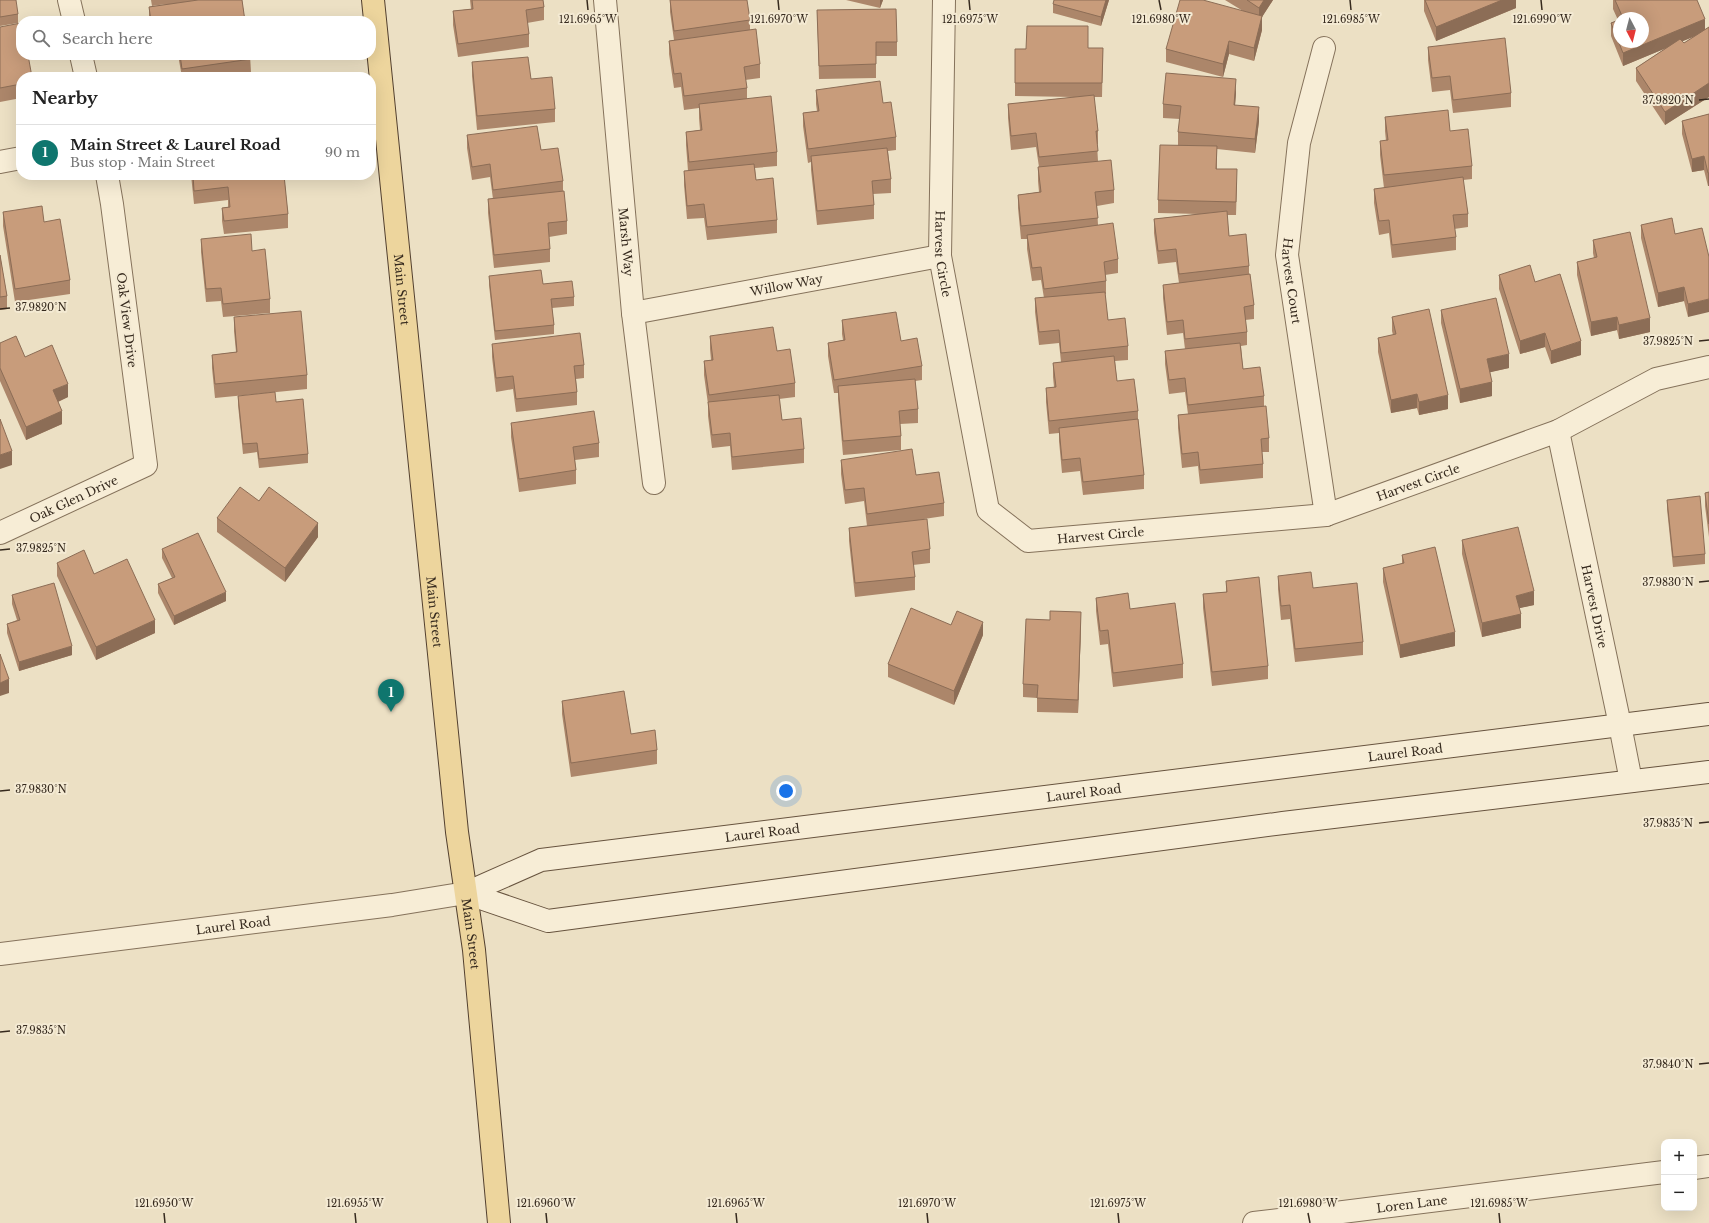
<!DOCTYPE html>
<html lang="en">
<head>
<meta charset="utf-8">
<style>
	:root { --surface:#fff; --page:#f6f6f6; --text:#222; --muted:#767676; --line:#e0e0e0; --accent:#0f766e }
	body { margin:0; font-family:"Libre Baskerville",serif; background:var(--page); color:var(--text) }
	.controls { position:absolute; right:12px; bottom:12px; display:grid; overflow:hidden; border-radius:8px; box-shadow:0 4px 16px #0002 }
	.controls button { width:36px; height:36px; display:grid; place-items:center; padding:0; border:0; border-bottom:1px solid var(--line); background:var(--surface); color:var(--text); font:20px sans-serif }
	.compass { position:absolute; left:1613px; top:12px; width:36px; height:36px; border-radius:50%; background:var(--surface); box-shadow:0 4px 16px #0002; rotate:173deg }
	.you { position:absolute; left:786px; top:791px; width:14px; height:14px; margin:-10px; border:3px solid #fff; border-radius:50%; background:#1a73e8; box-shadow:0 0 0 6px #1a73e833 }
	.badge { display:grid; place-items:center; width:26px; height:26px; border-radius:50%; background:var(--accent); color:#fff; font-size:13px; font-weight:700 }
	.pin { position:absolute; translate:-50% -33px; filter:drop-shadow(0 1px 2px #0008) }
	.pin::after { content:''; position:absolute; top:21px; width:14px; height:12px; background:inherit; clip-path:polygon(0 0,100% 0,50% 100%) }
	.list { margin:0; padding:0; list-style:none }
	h2 { display:flex; justify-content:space-between; align-items:center; height:52px; margin:0; padding:0 16px; font-size:17px }
	h2 small { font-size:13px; font-weight:400; color:var(--muted) }
	.list li { display:grid; grid-template-columns:26px 1fr auto; gap:12px; align-items:center; box-sizing:border-box; height:56px; padding:0 16px; border-top:1px solid var(--line) }
	.list b { display:block; font-size:15px; white-space:nowrap }
	.list p { margin:0; font-size:13px; white-space:nowrap; color:var(--muted) }
	.list em { font-size:13px; font-style:normal; color:var(--muted) }
	.icon { flex:none; width:22px; height:22px; fill:none; stroke:currentColor; stroke-width:2; stroke-linecap:round; stroke-linejoin:round }
	.map { position:relative; flex:none; width:1709px; height:1223px; overflow:hidden }
	.search { position:absolute; background:var(--surface); box-shadow:0 4px 16px #0002; left:16px; top:16px; width:360px; height:44px; display:flex; align-items:center; gap:10px; box-sizing:border-box; padding:0 14px; border-radius:16px; color:var(--muted); font-size:15px }
	.panel { position:absolute; background:var(--surface); box-shadow:0 4px 16px #0002; left:16px; top:72px; width:360px; height:108px; border-radius:16px }
	.map>svg:first-child { display:block }
	.lines { fill:none; stroke-linecap:round; stroke-linejoin:round }
	.minor-casing { stroke:#85725b; stroke-width:24 }
	.tertiary-casing { stroke:#85725b; stroke-width:24 }
	.secondary-casing { stroke:#67533e; stroke-width:24 }
	.primary-casing { stroke:#53402f; stroke-width:24 }
	.minor { stroke:#f7edd6; stroke-width:22 }
	.tertiary { stroke:#f7edd6; stroke-width:22 }
	.secondary { stroke:#f7edd6; stroke-width:22 }
	.primary { stroke:#edd59d; stroke-width:22 }
	.wall { fill:#ac866a; fill-rule:evenodd }
	.shaded-wall { fill:#8c6d56 }
	.building { fill:#c89c7b; stroke:#8c6d56 }
	.ticks { fill:none; stroke:#362a1e; stroke-width:1.5 }
	.labels { text-anchor:middle; dominant-baseline:central; stroke-width:4; stroke-linejoin:round; paint-order:stroke }
	.street-label { font-size:12px; fill:#362a1e; stroke:#f4ead3 }
	.ticks-label { font-size:10px; text-anchor:middle; fill:#362a1e; stroke:#f4ead3; stroke-width:4; stroke-linejoin:round; paint-order:stroke }
</style>
</head>
<body>
<div class="map">
<svg width="1709" height="1223" viewBox="0 0 1709 1223">
	<rect width="100%" height="100%" fill="#ece0c4"/>
	<g class="lines">
		<defs>
			<g id="minor">
				<path d="M69,0L74,21"/>
				<path id="s1" d="M605,0L633,313L654,483"/>
				<path id="s2" d="M944,0L940,256L988,510L1028,541L1326,515L1558,431L1656,379L1709,367"/>
				<path id="s3" d="M1324,48L1299,143L1287,255L1326,515"/>
				<path d="M81,55L86,77"/>
				<path d="M0,162L21,158"/>
				<path id="s4" d="M633,313L940,256"/>
				<path id="s5" d="M1558,431L1620,725L1631,781"/>
				<path id="s6" d="M0,533L146,465L112,204L107,175"/>
				<path d="M1694,1168L1709,1166"/>
				<path id="s7" d="M1254,1223L1664,1172"/>
			</g>
			<g id="tertiary">
				<path id="s8" d="M0,954L392,905L466,893"/>
			</g>
			<g id="secondary">
				<path id="s9" d="M466,893L541,860L1709,714"/>
				<path d="M466,893L548,921L1283,823L1709,772"/>
			</g>
			<g id="primary">
				<path id="s10" d="M373,0L457,832L474,950L499,1223"/>
			</g>
		</defs>
		<!-- minor casing -->
		<use href="#minor" class="minor-casing"/>
		<!-- tertiary casing -->
		<use href="#tertiary" class="tertiary-casing"/>
		<!-- secondary casing -->
		<use href="#secondary" class="secondary-casing"/>
		<!-- primary casing -->
		<use href="#primary" class="primary-casing"/>
		<!-- minor -->
		<use href="#minor" class="minor"/>
		<!-- tertiary -->
		<use href="#tertiary" class="tertiary"/>
		<!-- secondary -->
		<use href="#secondary" class="secondary"/>
		<!-- primary -->
		<use href="#primary" class="primary"/>
	</g>
	<!-- wall -->
	<path class="wall" d="M0,0L18,14V23L0,26Z
		M151,0H242L245,21H149V7L166,4L152,6Z
		M470,0H543L544,7V20L527,23L529,34V47L458,57L453,25V11L471,9Z
		M670,0L750,20V30L760,64V78L745,80L747,88V99L777,152V166L755,168L756,180L777,220V233L707,240L704,218L687,219L684,185V171H688L686,145V132L700,130L699,118V108L684,110L681,87L674,88L669,54V41L674,40L670,12Z
		M846,0H883L880,8Z
		M1109,0L1101,26L1053,13V4Z
		M1225,0H1273L1262,17V30L1254,61L1229,54L1223,77L1166,62V49L1243,11Z
		M1424,0H1516V8L1436,41L1424,11Z
		M1613,0H1697L1705,30L1709,27V97L1665,125L1636,81V68L1666,48L1623,66L1611,36V23L1618,20L1613,9ZM1619,18H1643L1619,42ZM1695,36L1684,43L1682,41Z
		M817,10L897,42V56H876V78L819,79Z
		M0,27L21,77V98L0,102Z
		M1428,47L1511,93V107L1453,113L1450,90L1432,92L1428,60Z
		M1088,48H1103L1102,97H1094L1098,131V144H1097L1098,161L1114,190V203L1097,206L1098,225L1118,259V273L1105,275L1106,281V294H1105L1108,320L1128,346V360L1115,361L1117,381L1138,411V419L1144,475V489L1083,495L1080,471L1062,473L1059,441V433L1049,434L1046,402V388L1054,387L1053,377V363L1061,362L1059,343L1039,345L1035,312V298H1044L1041,280L1032,281L1027,249V239H1021L1018,208V195L1039,192L1038,181V167H1039L1036,147L1011,150L1008,118V104L1074,97L1015,96V49Z
		M178,55H250L251,72L218,77H182Z
		M472,62L531,79L555,109V122L477,130L472,76Z
		M816,90L883,103L896,137V150L888,151L891,179V193L873,194L874,205V219L817,225L811,170V162L808,163L803,126V113L817,111L816,104Z
		M1236,93L1235,105L1259,121L1255,153L1217,149V169L1237,183L1236,215H1227L1229,236L1249,266V275L1254,305V319L1245,320L1247,332V345L1241,346L1243,369L1264,396V406L1269,438V452H1262L1263,464V478L1200,484L1198,466L1182,468L1178,428V415L1188,414L1185,392L1169,394L1165,364V351L1185,349L1183,333L1167,335L1163,298V285L1179,283L1176,262L1158,264L1154,233V219L1199,214L1158,213V200L1178,145V132L1180,119L1163,118V104Z
		M1709,114V186H1708L1704,170L1692,172L1682,134V121Z
		M1385,117L1450,131L1472,166V179L1463,180L1468,214V227L1454,229L1456,237V250L1392,258L1389,233L1379,235L1374,203V189L1384,188L1380,155V141H1386L1385,131Z
		M467,135L541,150L563,181V191L567,221V234L549,237L550,249V262L494,268L488,213V199H493L490,177L472,180L467,148Z
		M191,175H284L288,214V228L224,234L222,221V208L228,207V200L194,204Z
		M3,212L44,222L70,280V294L15,302L3,226Z
		M1641,225L1675,234L1702,228L1688,317L1684,301L1658,307L1641,238Z
		M201,239L252,251L270,299V313L223,317L221,301L206,302L201,252Z
		M1593,240L1650,332L1619,339L1617,330L1591,336L1577,275V262L1594,258L1593,253Z
		M0,255L7,296V309L0,310Z
		M1499,275L1535,282L1581,355L1551,364L1545,347L1520,354L1499,289Z
		M489,276L574,297V306L552,308L554,325V334L495,340L489,285Z
		M1441,310L1509,368L1490,372L1492,396L1460,403L1441,323Z
		M234,317L307,375V389L215,398L212,368V355L236,352L234,331Z
		M1392,317L1448,409L1419,415L1417,408L1391,413L1378,352V338L1393,335L1392,331Z
		M842,320L901,341L922,366V380L915,381L918,409V423L900,424L901,436V450L843,455L838,399V393H834L828,356V343L843,340L842,334Z
		M710,336L777,351L795,383V397L779,399L782,420L804,449V463L732,470L730,446L712,448L708,416V404L704,375V361L711,360L710,349Z
		M0,343L25,357L68,397L58,402L62,424L26,440L0,381Z
		M492,344L584,365V378L576,379L577,392V405L516,412L513,389L496,392L492,357Z
		M238,396L276,402L308,454V463L259,468L257,452L243,454L238,405Z
		M511,423L599,443V457L575,460L576,470V484L519,492L511,437Z
		M841,460L916,475L944,503V516L924,519L930,549V563L913,565L915,577V590L855,597L849,541V528L867,526L864,501L845,504L841,474Z
		M1709,492V537L1705,506V493Z
		M1667,500L1705,554V564L1673,567L1667,509Z
		M259,501L318,537L285,582L217,532V518Z
		M1462,540L1534,605L1519,608L1521,628L1482,637L1462,554Z
		M162,549L226,601L174,625L158,593V584L172,578L162,558Z
		M1402,555L1455,646L1400,658L1383,582V568L1402,564Z
		M57,563L94,574L155,633L96,660L57,576Z
		M1278,576L1313,588L1363,642V655L1295,662L1290,619L1281,620L1278,589Z
		M1226,581L1268,666V679L1212,686L1203,608V594L1226,592Z
		M12,595L72,655L19,671L7,633V624L17,620L12,604Z
		M1096,598L1130,609L1183,664V678L1113,687L1108,644L1100,645L1096,611Z
		M951,625L983,635L954,705L888,677V664Z
		M1081,626L1078,713L1037,712V698L1023,697V684Z
		M562,701L631,734L657,750V764L571,777L562,714Z"/>
	<!-- shaded-wall -->
	<path class="shaded-wall" d="M880,0H883L880,8Z
		M1106,0H1109L1101,26V17Z
		M1264,0H1273L1262,17V30L1254,61V48L1259,21V8Z
		M1502,0H1516V8L1436,41V27Z
		M1705,19V32L1623,66V53Z
		M1229,41V54L1223,77V64Z
		M1236,79V93L1234,118V105Z
		M1709,83V97L1665,125V112Z
		M1259,107V121L1255,153V139Z
		M1704,156V170L1692,172V159Z
		M1708,173H1709V186H1708Z
		M1684,287V301L1658,307V293Z
		M1709,299V312L1688,317V304Z
		M1617,317V330L1591,336V322Z
		M1650,318V332L1619,339V325Z
		M1545,333V347L1520,354V341Z
		M1581,341V355L1551,364V351Z
		M1509,354V368L1487,373V359Z
		M1492,382V396L1460,403V389Z
		M68,384V397L53,404V390Z
		M1417,394V408L1391,413V400Z
		M1448,395V409L1419,415V402Z
		M62,411V424L26,440V427Z
		M12,451V465L0,469V455Z
		M318,523V537L285,582V568Z
		M1534,591V605L1516,609V596Z
		M226,592V601L174,625V616Z
		M1081,612V626L1078,713V700Z
		M1521,614V628L1482,637V623Z
		M155,620V633L96,660V647Z
		M983,622V635L954,705V691Z
		M1455,632V646L1400,658V645Z
		M72,646V655L19,671V662Z
		M9,679V693L0,696V683Z"/>
	<!-- building -->
	<path class="building" d="M0,0H16L18,14L0,17Z
		M198,0H242L245,21H151L149,7Z
		M472,0H543L544,7L526,10L529,34L458,44L453,11L473,9Z
		M670,0H747L750,20L674,31Z
		M1054,0H1106L1101,17L1053,4Z
		M1180,0H1203L1262,16L1254,48L1229,41L1223,64L1166,49Z
		M1247,0H1264L1259,8Z
		M1425,0H1502L1436,27Z
		M1615,0H1697L1705,19L1623,53L1611,23L1619,20V42H1643V18H1623Z
		M896,9L897,42H876V64L819,66L817,10Z
		M21,23V55H28L32,77H21V84L0,88V27Z
		M1027,26H1088V48H1103L1102,83H1015V49H1026Z
		M1709,27V83L1665,112L1636,68L1680,39L1684,43Z
		M756,29L760,64L744,67L747,88L684,96L681,73L674,74L669,41Z
		M1505,38L1511,93L1453,100L1450,76L1432,78L1428,47Z
		M180,55H250L251,59L182,69Z
		M528,57L531,79L552,77L555,109L477,116L472,62Z
		M1166,73L1236,79L1234,105L1259,107L1255,139L1178,132L1181,106L1163,104Z
		M270,75V77H248Z
		M880,81L883,103L891,102L896,137L808,149L803,113L819,111L816,90Z
		M1094,95L1098,131H1096L1098,151L1039,157L1036,133L1011,136L1008,104Z
		M771,96L777,152L689,162L686,132L702,130L699,104Z
		M1448,110L1450,131L1468,129L1472,166L1384,175L1380,141L1388,140L1385,117Z
		M1709,114V173H1708L1704,156L1692,159L1682,121Z
		M537,126L541,150L558,148L563,181L493,190L490,164L472,167L467,135Z
		M1160,145L1217,146L1216,169H1237L1236,202L1158,200Z
		M887,148L891,179L872,181L874,205L817,211L811,156Z
		M1111,160L1114,190L1095,192L1098,218L1021,226L1018,195L1041,192L1038,167Z
		M754,164L756,180L773,178L777,220L707,227L704,204L687,206L684,171Z
		M193,175H284L288,214L224,221L222,208L230,207L228,187L194,191Z
		M1463,177L1468,214L1453,215L1456,237L1392,245L1389,220L1379,221L1374,189Z
		M564,191L567,221L548,223L550,249L494,255L488,199Z
		M42,206L44,222L60,219L70,280L15,289L3,212Z
		M1227,211L1229,236L1246,234L1249,266L1179,274L1176,249L1158,251L1154,219Z
		M1672,218L1675,234L1702,228L1709,257V299L1688,304L1684,287L1658,293L1641,225Z
		M1113,223L1118,259L1104,262L1106,281L1044,289L1041,267L1032,268L1027,235Z
		M1630,232L1650,318L1619,325L1617,317L1591,322L1577,262L1597,257L1593,240Z
		M251,234L252,251L265,249L270,299L223,304L221,288L206,289L201,239Z
		M0,255L7,296L0,297Z
		M1530,265L1535,282L1560,274L1581,341L1551,351L1545,333L1520,341L1499,275Z
		M541,270L543,284L572,281L574,297L551,299L554,325L495,331L489,276Z
		M1250,274L1254,305L1244,307L1247,332L1185,339L1183,320L1167,322L1163,285Z
		M1105,292L1108,320L1125,318L1128,346L1061,353L1059,330L1039,332L1035,298Z
		M1496,298L1509,354L1487,359L1492,382L1460,389L1441,310Z
		M1429,309L1448,395L1419,402L1417,394L1391,400L1378,338L1396,334L1392,317Z
		M301,311L307,375L215,384L212,355L237,352L234,317Z
		M896,312L901,341L917,338L922,366L834,380L828,343L845,340L842,320Z
		M773,327L777,351L790,349L795,383L709,395L704,361L713,360L710,336Z
		M580,333L584,365L574,366L577,392L516,399L513,376L496,378L492,344Z
		M16,336L25,357L52,345L68,384L53,390L62,411L26,427L0,368V343Z
		M1240,343L1243,369L1260,367L1264,396L1188,405L1185,378L1169,380L1165,351Z
		M1114,356L1117,381L1134,379L1138,411L1049,421L1046,388L1056,387L1053,363Z
		M915,379L918,409L899,411L901,436L843,441L838,386Z
		M275,392L276,402L303,399L308,454L259,459L257,443L243,444L238,396Z
		M779,395L782,420L801,418L804,449L732,457L730,433L712,435L708,402Z
		M1266,406L1269,438L1261,439L1263,464L1200,470L1198,452L1182,454L1178,415Z
		M594,411L599,443L573,447L576,470L519,479L511,423Z
		M0,419L12,451L0,455Z
		M1138,419L1144,475L1083,482L1080,458L1062,460L1059,428Z
		M912,449L916,475L939,472L944,503L867,514L864,488L845,490L841,460Z
		M240,487L259,501L269,487L318,523L285,568L217,518Z
		M1709,492V524L1705,493Z
		M1700,496L1705,554L1673,557L1667,500Z
		M927,519L930,549L912,552L915,577L855,583L849,528Z
		M1518,527L1534,591L1516,596L1521,614L1482,623L1462,540Z
		M198,533L226,592L174,616L158,584L175,577L162,549Z
		M1435,547L1455,632L1400,645L1383,568L1404,563L1402,555Z
		M84,550L94,574L127,559L155,620L96,647L57,563Z
		M1311,572L1313,588L1357,583L1363,642L1295,649L1290,605L1281,606L1278,576Z
		M1259,577L1268,666L1212,672L1203,594L1227,592L1226,581Z
		M54,583L72,646L19,662L7,624L20,620L12,595Z
		M1128,593L1130,609L1175,603L1183,664L1113,673L1108,630L1100,631L1096,598Z
		M911,608L951,625L957,611L983,622L954,691L888,664Z
		M1050,611L1081,612L1078,700L1037,698L1038,685L1023,684L1026,619L1050,620Z
		M0,654L9,679L0,683Z
		M624,691L631,734L655,730L657,750L571,763L562,701Z"/>
	<!-- ticks -->
	<path class="ticks" d="M587,0L588,10M778,0L779,10M969,0L970,10M1159,0L1161,10M1350,0L1351,10M1541,0L1542,10M1699,100L1709,99M0,309L10,308M1699,341L1709,340M0,550L10,549M1699,582L1709,581M0,791L10,790M1699,823L1709,822M0,1032L10,1031M1699,1064L1709,1063M164,1213L165,1223M355,1213L356,1223M546,1213L547,1223M736,1213L737,1223M927,1213L928,1223M1118,1213L1119,1223M1308,1213L1310,1223M1499,1213L1500,1223"/>
	<g class="labels">
		<!-- street labels -->
		<g class="street-label">
			<text stroke="none"><textPath href="#s1" startOffset="243">Marsh Way</textPath></text>
			<text stroke="none"><textPath href="#s2" startOffset="254">Harvest Circle</textPath></text>
			<text stroke="none"><textPath href="#s3" startOffset="237">Harvest Court</textPath></text>
			<text stroke="none"><textPath href="#s4" startOffset="156">Willow Way</textPath></text>
			<text stroke="none"><textPath href="#s10" startOffset="291">Main Street</textPath></text>
			<text transform="translate(127 320) rotate(83)">Oak View Drive</text>
			<text stroke="none"><textPath href="#s2" startOffset="962">Harvest Circle</textPath></text>
			<text stroke="none"><textPath href="#s6" startOffset="81">Oak Glen Drive</textPath></text>
			<text stroke="none"><textPath href="#s2" startOffset="638">Harvest Circle</textPath></text>
			<text stroke="none"><textPath href="#s5" startOffset="179">Harvest Drive</textPath></text>
			<text stroke="none"><textPath href="#s10" startOffset="615">Main Street</textPath></text>
			<text stroke="none"><textPath href="#s9" startOffset="953">Laurel Road</textPath></text>
			<text stroke="none"><textPath href="#s9" startOffset="629">Laurel Road</textPath></text>
			<text stroke="none"><textPath href="#s9" startOffset="305">Laurel Road</textPath></text>
			<text stroke="none"><textPath href="#s8" startOffset="235">Laurel Road</textPath></text>
			<text stroke="none"><textPath href="#s10" startOffset="939">Main Street</textPath></text>
			<text stroke="none"><textPath href="#s7" startOffset="159">Loren Lane</textPath></text>
		</g>
	</g>
	<g class="ticks-label">
		<text x="588" y="23">121.6965°W</text>
		<text x="779" y="23">121.6970°W</text>
		<text x="970" y="23">121.6975°W</text>
		<text x="1161" y="23">121.6980°W</text>
		<text x="1351" y="23">121.6985°W</text>
		<text x="1542" y="23">121.6990°W</text>
		<text x="1668" y="104">37.9820°N</text>
		<text x="41" y="311">37.9820°N</text>
		<text x="1668" y="345">37.9825°N</text>
		<text x="41" y="552">37.9825°N</text>
		<text x="1668" y="586">37.9830°N</text>
		<text x="41" y="793">37.9830°N</text>
		<text x="1668" y="827">37.9835°N</text>
		<text x="41" y="1034">37.9835°N</text>
		<text x="1668" y="1068">37.9840°N</text>
		<text x="164" y="1207">121.6950°W</text>
		<text x="355" y="1207">121.6955°W</text>
		<text x="546" y="1207">121.6960°W</text>
		<text x="736" y="1207">121.6965°W</text>
		<text x="927" y="1207">121.6970°W</text>
		<text x="1118" y="1207">121.6975°W</text>
		<text x="1308" y="1207">121.6980°W</text>
		<text x="1499" y="1207">121.6985°W</text>
	</g>
</svg>
<div class="controls">
<button>+</button>
<button>−</button>
</div>
<svg class="compass" viewBox="-18 -18 36 36"><path d="M0-13l5 13h-10z" fill="#e53935"/><path d="M0 13l5-13h-10z" fill="#767676"/></svg>
<div class="you"></div>
<div class="pin badge" style="left:391px;top:712px">1</div>
<div class="search"><svg class="icon" aria-label="search" viewBox="0 0 24 24"><circle cx="10" cy="10" r="6"/><path d="M15 15l6 6"/></svg>Search here</div>
<section class="panel">
<h2>Nearby<small></small></h2>
<ul class="list">
<li><span class="badge">1</span><div><b>Main Street &amp; Laurel Road</b><p>Bus stop · Main Street</p></div><em>90 m</em></li>
</ul>
</section>
</div>
</body>
</html>
